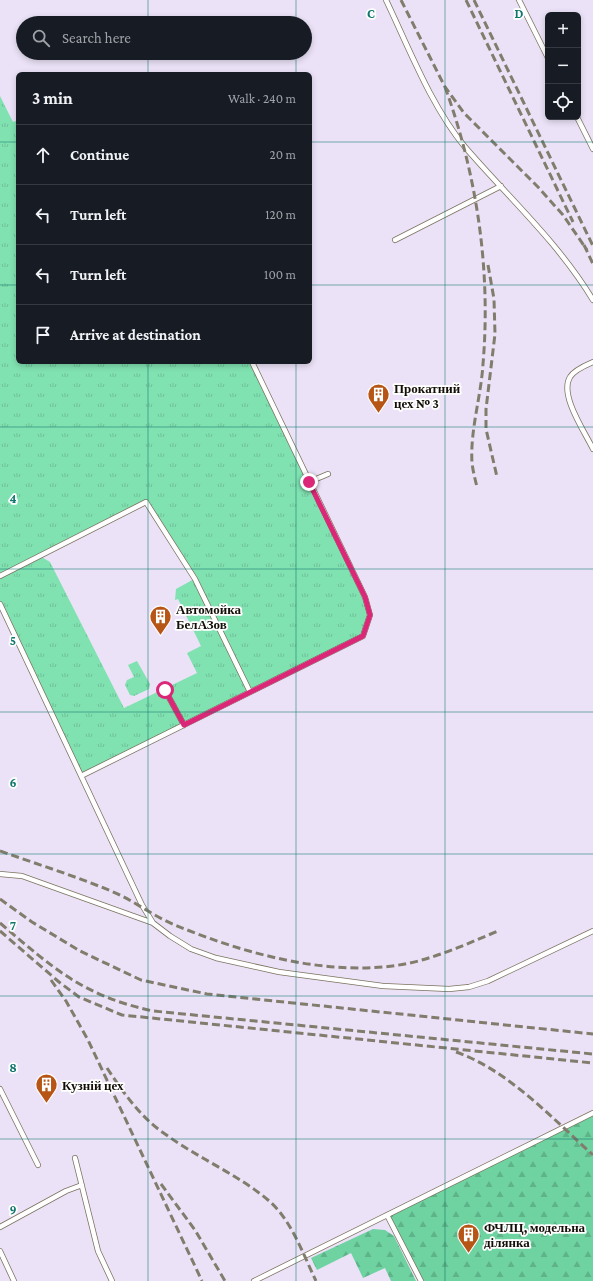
<!DOCTYPE html>
<html lang="en">
<head>
<meta charset="utf-8">
<style>
	:root { --surface:#171b24; --page:#242831; --text:#f1f3f6; --muted:#9ea1a6; --line:#363941 }
	body { margin:0; font-family:"Crimson Pro",serif; background:var(--page); color:var(--text) }
	.controls { position:absolute; right:12px; top:12px; display:grid; overflow:hidden; border-radius:6px; box-shadow:0 2px 6px #0003 }
	.controls button { width:36px; height:36px; display:grid; place-items:center; padding:0; border:0; border-bottom:1px solid var(--line); background:var(--surface); color:var(--text); font:20px sans-serif }
	.stop { position:absolute; width:12px; height:12px; margin:-9px; border:3px solid #db2777; border-radius:50%; background:#fff }
	.stop.end { background:#db2777; border-color:#fff; box-shadow:0 1px 4px #0008 }
	.list { margin:0; padding:0; list-style:none }
	h2 { display:flex; justify-content:space-between; align-items:center; height:52px; margin:0; padding:0 16px; font-size:17px }
	h2 small { font-size:13px; font-weight:400; color:var(--muted) }
	.list li { display:grid; grid-template-columns:26px 1fr auto; gap:12px; align-items:center; box-sizing:border-box; height:60px; padding:0 16px; border-top:1px solid var(--line) }
	.list b { display:block; font-size:15px; white-space:nowrap }
	.list em { font-size:13px; font-style:normal; color:var(--muted) }
	.icon { flex:none; width:22px; height:22px; fill:none; stroke:currentColor; stroke-width:2; stroke-linecap:round; stroke-linejoin:round }
	.map { position:relative; flex:none; width:593px; height:1281px; overflow:hidden }
	.search { position:absolute; background:var(--surface); box-shadow:0 2px 6px #0003; left:16px; top:16px; width:296px; height:44px; display:flex; align-items:center; gap:10px; box-sizing:border-box; padding:0 14px; border-radius:22px; color:var(--muted); font-size:15px }
	.panel { position:absolute; background:var(--surface); box-shadow:0 2px 6px #0003; left:16px; top:72px; width:296px; height:292px; border-radius:6px }
	.map>svg:first-child { display:block }
	.industrial { fill:#ebe2f7; fill-rule:evenodd }
	.grass { fill:url(#grass-tufts); fill-rule:evenodd }
	.forest { fill:url(#forest-firs) }
	.lines { fill:none; stroke-linecap:round; stroke-linejoin:round }
	.service-casing { stroke:#7b725f; stroke-width:6 }
	.service { stroke:#fff; stroke-width:4.5 }
	.rail { stroke:#827c6d; stroke-width:3; stroke-dasharray:8 4; stroke-linecap:butt }
	.route { stroke:#db2777; stroke-width:5 }
	.grid { fill:none; stroke:#0f766e; stroke-width:1; stroke-opacity:0.55 }
	.labels { text-anchor:middle; dominant-baseline:central; stroke-width:3.5; stroke-linejoin:round; paint-order:stroke }
	.poi-label { font-size:13px; font-weight:bold; fill:#130f08; stroke:#fff; text-anchor:start }
	.grid-label { font-size:13px; text-anchor:middle; font-weight:bold; fill:#0f766e; stroke:#fff; stroke-width:3.5; stroke-linejoin:round; paint-order:stroke }
</style>
</head>
<body>
<div class="map">
<svg width="593" height="1281" viewBox="0 0 593 1281">
	<defs>
		<pattern id="grass-tufts" width="24" height="20" patternUnits="userSpaceOnUse"><rect width="24" height="20" fill="#81e2b1"/><path d="M3 7l-1-3M5 7V3M7 7l1-3M15 17l-1-3M17 17v-4M19 17l1-3" fill="none" stroke="#6fc197"/></pattern>
		<pattern id="forest-firs" width="22" height="20" patternUnits="userSpaceOnUse"><rect width="22" height="20" fill="#6ed2a1"/><path d="M5 1l3.5 6h-7zM16 11l3.5 6h-7z" fill="#5eb389"/></pattern>
	</defs>
	<rect width="100%" height="100%" fill="#f9f0d9"/>
	<!-- industrial -->
	<path class="industrial" d="M0,0H593V1281H0ZM548,15H578V117H548ZM23,23H305V53H23ZM18,74H310V362H18Z"/>
	<!-- grass -->
	<path class="grass" d="M0,96L13,122L18,120V362H251L365,597L370,615L363,636L81,776L0,604ZM146,502L194,579L176,589L175,600L178,599L201,646L187,653L197,673L124,708L50,562L40,556Z
		M137,661L150,684L149,689L134,696L130,695L125,685L127,680L134,677L128,665Z"/>
	<!-- forest -->
	<path class="forest" d="M593,1113V1281H421L387,1215Z
		M373,1229L385,1230L394,1236L416,1281H391L385,1268L363,1278L351,1253L317,1270L311,1258Z"/>
	<g class="lines">
		<defs>
			<path id="service" d="M386,0C409,48 431,106 465,147C508,197 558,242 593,300
				M519,0L548,58
				M577,117L593,149
				M395,240L501,186
				M593,362C586,365 574,370 570,377C559,395 585,432 593,449
				M309,482L328,474
				M0,576L146,502L195,579L250,692
				M0,604L142,905L153,923L170,936L191,949L216,958L279,972L383,986L449,989L469,987L488,981L593,931
				M165,690L184,725
				M81,776L363,636L370,615L365,597L252,362
				M0,874L22,876L153,923
				M0,1089L38,1165
				M75,1158L98,1251L112,1281
				M387,1215L421,1281
				M0,1227L66,1191L82,1185
				M0,1251L14,1281
				M254,1281L593,1113"/>
		</defs>
		<!-- service casing -->
		<use href="#service" class="service-casing"/>
		<!-- service -->
		<use href="#service" class="service"/>
		<!-- rail -->
		<path class="rail" d="M401,0L445,87L464,113L538,187L563,215L587,250
			M466,0L573,222
			M474,0L593,246
			M445,87C477,175 491,270 483,364C481,397 470,430 472,463C473,471 475,479 477,487
			M584,245L593,264
			M488,265L494,299L495,334L486,409V429L497,477
			M0,851C37,864 75,876 111,891C133,900 153,916 175,925C245,954 334,979 410,963C441,956 469,943 498,931
			M0,899L32,922L80,951L141,980L207,994L593,1034
			M0,923C53,968 83,996 153,1011L593,1054
			M0,931L59,982L79,997L122,1015L593,1063
			M51,980L66,1001L88,1040L202,1281
			M456,1052C508,1070 553,1119 593,1155
			M107,1068C123,1092 140,1117 165,1134C198,1158 237,1174 268,1200C291,1219 303,1254 316,1281
			M161,1184L195,1230L225,1281"/>
	</g>
	<g class="lines">
		<!-- route -->
		<path class="route" d="M165,690L184,725L363,636L370,615L365,597L309,482"/>
	</g>
	<!-- grid -->
	<path class="grid" d="M148,0V23M296,0V23M445,0V1281M148,53V74M296,53V74M0,142H18M310,142H593M0,285H18M310,285H593M148,362V1281M296,362V1281M0,427H593M0,569H593M0,712H593M0,854H593M0,996H593M0,1139H593"/>
	<!-- icons -->
	<defs>
		<symbol id="building-pin" viewBox="-11 -11 22 30"><path d="M0 17L-7.5 6A9.5 9.5 0 1 1 7.5 6Z" fill="#b65515" stroke="#fff"/><path d="M-4-6H4V6H1V3H-1V6H-4ZM-2.5-4.3h1.7v1.8h-1.7ZM.8-4.3h1.7v1.8H.8ZM-2.5-1h1.7V.8h-1.7ZM.8-1h1.7V.8H.8Z" fill="#fff"/></symbol>
	</defs>
	<g fill-rule="evenodd">
		<use href="#building-pin" x="366" y="382" width="25" height="34"/>
		<use href="#building-pin" x="148" y="604" width="25" height="34"/>
		<use href="#building-pin" x="34" y="1072" width="25" height="34"/>
		<use href="#building-pin" x="456" y="1222" width="25" height="34"/>
	</g>
	<g class="labels">
		<!-- poi labels -->
		<g class="poi-label">
			<text x="394" y="388">Прокатний<tspan x="394" dy="15">цех № 3</tspan></text>
			<text x="176" y="609">Автомойка<tspan x="176" dy="15">БелАЗов</tspan></text>
			<text x="62" y="1085">Кузній цех</text>
			<text x="484" y="1227">ФЧЛЦ, модельна<tspan x="484" dy="15">ділянка</tspan></text>
		</g>
	</g>
	<g class="grid-label">
		<text x="371" y="18">C</text>
		<text x="519" y="18">D</text>
		<text x="13" y="503">4</text>
		<text x="13" y="645">5</text>
		<text x="13" y="787">6</text>
		<text x="13" y="930">7</text>
		<text x="13" y="1072">8</text>
		<text x="13" y="1214">9</text>
	</g>
</svg>
<div class="controls">
<button>+</button>
<button>−</button>
<button><svg class="icon" aria-label="locate" viewBox="0 0 24 24"><circle cx="12" cy="12" r="6"/><path d="M12 2v4M12 18v4M2 12h4M18 12h4"/></svg></button>
</div>
<div class="stop" style="left:165px;top:690px"></div>
<div class="stop end" style="left:309px;top:482px"></div>
<div class="search"><svg class="icon" aria-label="search" viewBox="0 0 24 24"><circle cx="10" cy="10" r="6"/><path d="M15 15l6 6"/></svg>Search here</div>
<section class="panel">
<h2>3 min<small>Walk · 240 m</small></h2>
<ul class="list">
<li><svg class="icon" aria-label="ahead" viewBox="0 0 24 24"><path d="M12 20V5M6 11l6-6 6 6"/></svg><div><b>Continue</b></div><em>20 m</em></li>
<li><svg class="icon" aria-label="left" viewBox="0 0 24 24"><path d="M17 20v-9H6M10 6l-5 5 5 5"/></svg><div><b>Turn left</b></div><em>120 m</em></li>
<li><svg class="icon" aria-label="left" viewBox="0 0 24 24"><path d="M17 20v-9H6M10 6l-5 5 5 5"/></svg><div><b>Turn left</b></div><em>100 m</em></li>
<li><svg class="icon" aria-label="arrive" viewBox="0 0 24 24"><path d="M6 21V4h12l-3 4 3 4H6"/></svg><div><b>Arrive at destination</b></div></li>
</ul>
</section>
</div>
</body>
</html>
